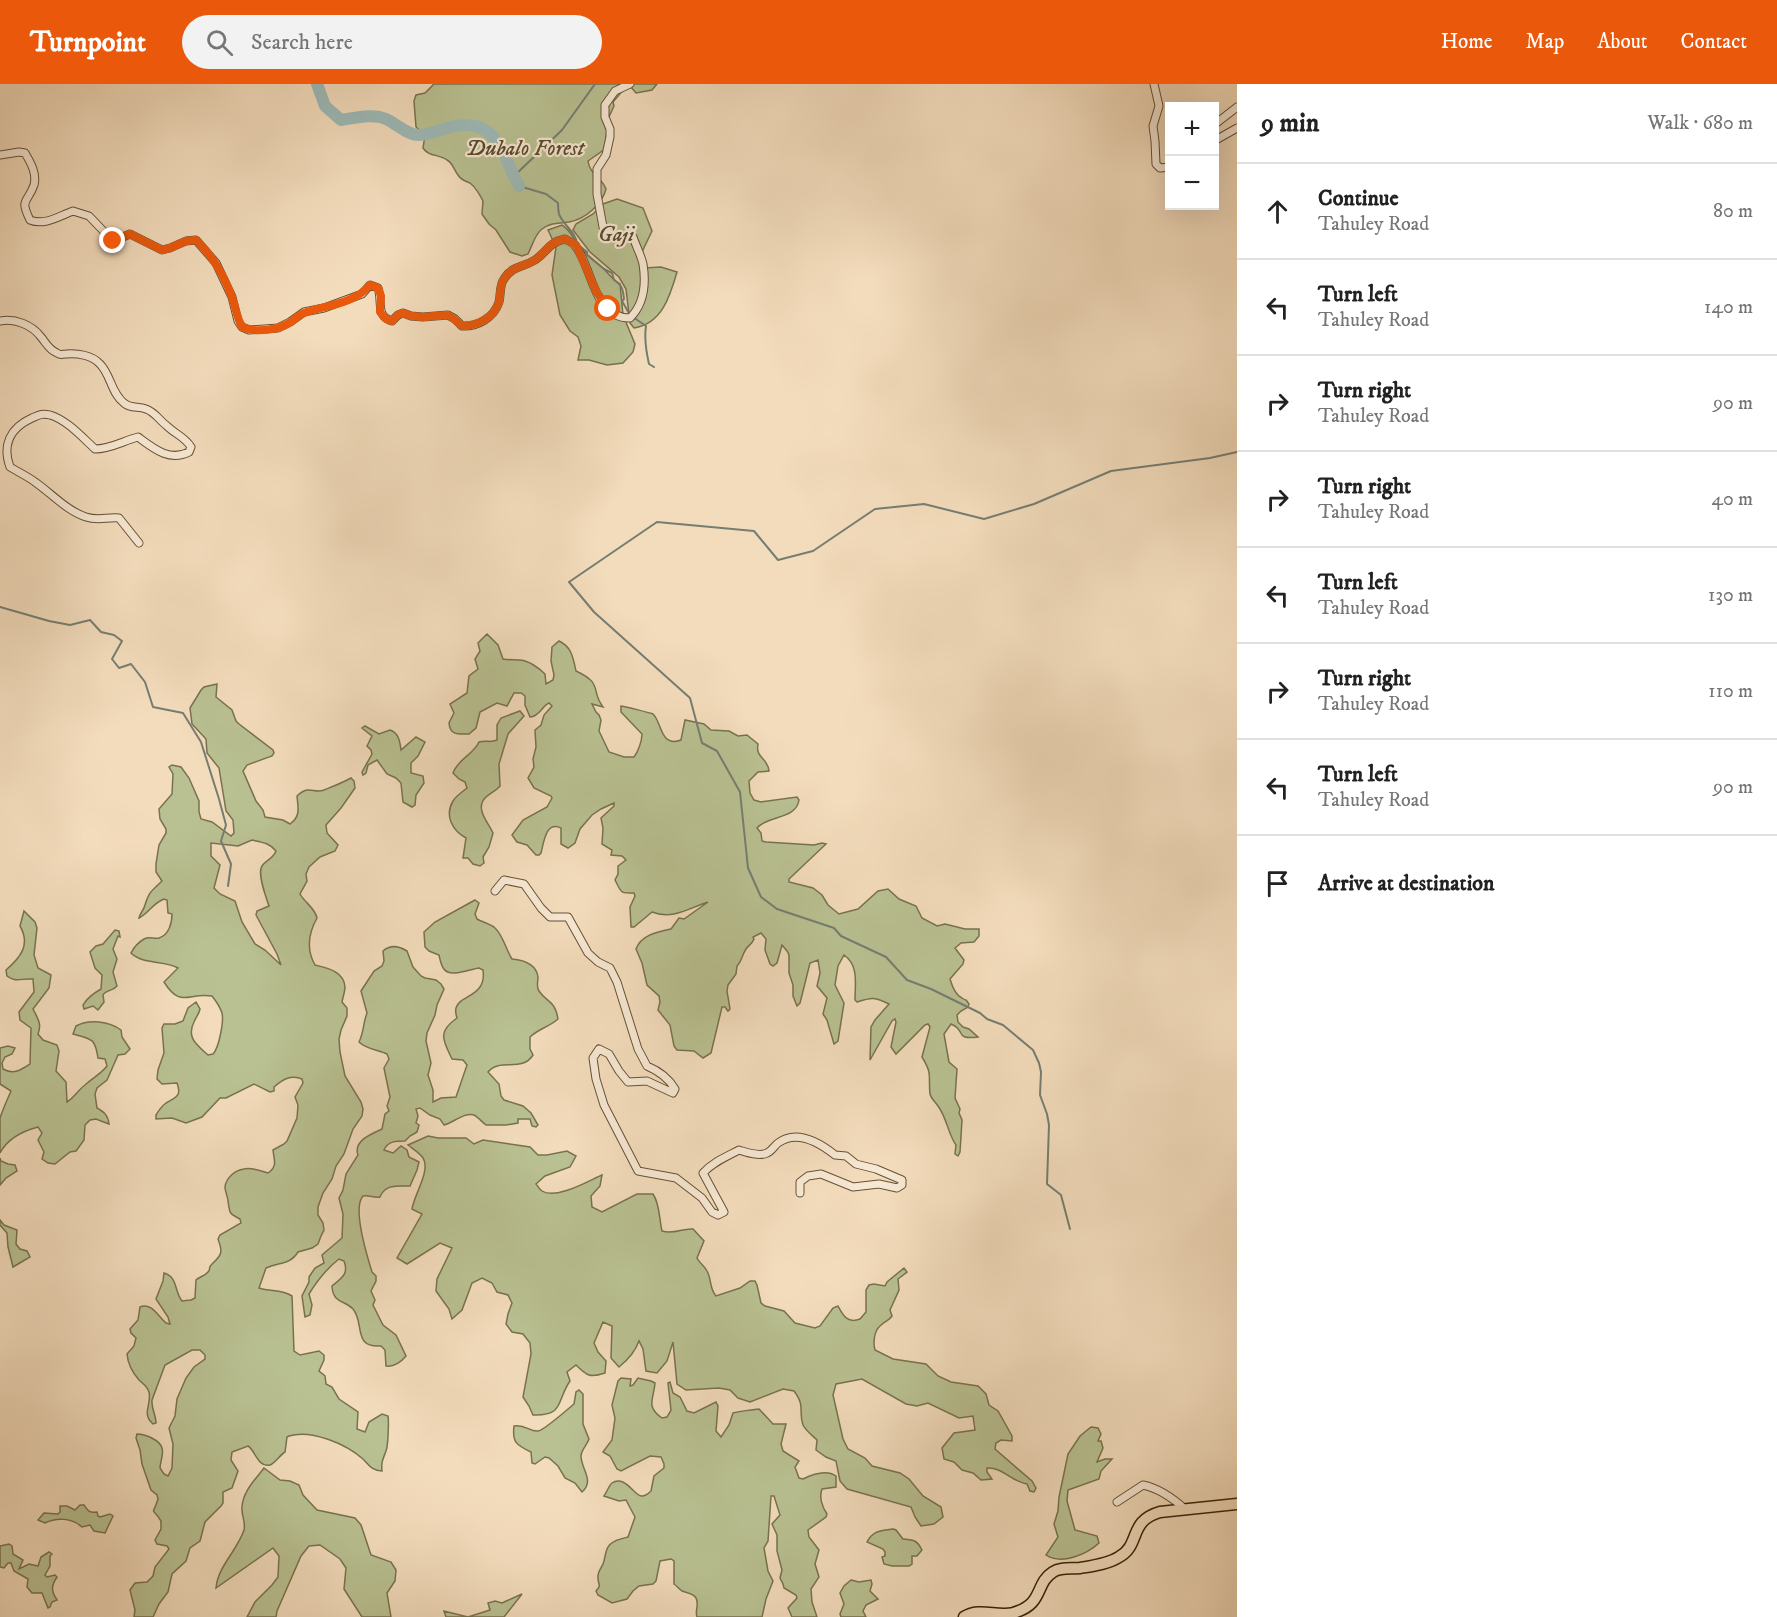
<!DOCTYPE html>
<html lang="en">
<head>
<meta charset="utf-8">
<style>
	:root { --surface:#fff; --page:#f2f2f2; --text:#222; --muted:#767676; --line:#e0e0e0; --accent:#ea580c }
	body { margin:0; font-family:"IM FELL DW Pica",serif; background:var(--page); color:var(--text) }
	.controls { position:absolute; right:18px; top:18px; display:grid; overflow:hidden; border-radius:0px; box-shadow:0 6px 24px #0002 }
	.controls button { width:54px; height:54px; display:grid; place-items:center; padding:0; border:0; border-bottom:2px solid var(--line); background:var(--surface); color:var(--text); font:30px sans-serif }
	.stop { position:absolute; width:18px; height:18px; margin:-14px; border:4px solid #ea580c; border-radius:50%; background:#fff }
	.stop.end { background:#ea580c; border-color:#fff; box-shadow:0 2px 6px #0008 }
	.list { margin:0; padding:0; list-style:none }
	h2 { display:flex; justify-content:space-between; align-items:center; height:78px; margin:0; padding:0 24px; font-size:26px }
	h2 small { font-size:20px; font-weight:400; color:var(--muted) }
	.list li { display:grid; grid-template-columns:39px 1fr auto; gap:18px; align-items:center; box-sizing:border-box; height:96px; padding:0 24px; border-top:2px solid var(--line) }
	.list b { display:block; font-size:22px; white-space:nowrap }
	.list p { margin:0; font-size:20px; white-space:nowrap; color:var(--muted) }
	.list em { font-size:20px; font-style:normal; color:var(--muted) }
	.icon { flex:none; width:33px; height:33px; fill:none; stroke:currentColor; stroke-width:2; stroke-linecap:round; stroke-linejoin:round }
	.map { position:relative; flex:none; width:1237px; height:1533px; overflow:hidden }
	header { display:flex; align-items:center; gap:36px; box-sizing:border-box; height:84px; padding:0 30px; background:var(--accent); color:#fff }
	header strong { font-size:28px }
	nav { display:flex; gap:33px; margin-inline-start:auto; font-size:21px }
	.search { width:420px; height:54px; background:var(--page); display:flex; align-items:center; gap:15px; box-sizing:border-box; padding:0 21px; border-radius:33px; color:var(--muted); font-size:22px }
	main { display:flex }
	aside { flex:1; background:var(--surface) }
	.map>svg:first-child { display:block }
	.green { fill:#b9c192; stroke:#78724e; stroke-width:1.5; fill-rule:evenodd }
	.lines { fill:none; stroke-linecap:round; stroke-linejoin:round }
	.stream { stroke:#747e72; stroke-width:2 }
	.river { stroke:#9dbab8; stroke-width:12 }
	.street-casing { stroke:#655136; stroke-width:9 }
	.primary-casing { stroke:#36230a; stroke-width:13 }
	.street { stroke:#f7e8d3; stroke-width:7 }
	.primary { stroke:#f3dcbc; stroke-width:10 }
	.route { stroke:#ea580c; stroke-width:8 }
	.labels { text-anchor:middle; dominant-baseline:central; stroke-width:4.5; stroke-linejoin:round; paint-order:stroke }
	.park-label { font-size:22px; font-style:italic; fill:#574a2c; stroke:#f7e8d3 }
</style>
</head>
<body>
<header>
<strong>Turnpoint</strong>
<div class="search"><svg class="icon" aria-label="search" viewBox="0 0 24 24"><circle cx="10" cy="10" r="6"/><path d="M15 15l6 6"/></svg>Search here</div>
<nav><a>Home</a><a>Map</a><a>About</a><a>Contact</a></nav>
</header>
<main>
<div class="map">
<svg width="1237" height="1533" viewBox="0 0 1237 1533">
	<rect width="100%" height="100%" fill="#f3dcbc"/>
	<filter id="stains"><feTurbulence type="fractalNoise" baseFrequency=".00333" numOctaves="4"/><feColorMatrix values="0 0 0 0 .2 0 0 0 0 .09 0 0 0 0 .02 0 0 0 .5 -.17"/></filter>
	<radialGradient id="worn" r=".72"><stop offset=".6" stop-color="#630" stop-opacity="0"/><stop offset="1" stop-color="#630" stop-opacity=".3"/></radialGradient>
	<!-- green -->
	<path class="green" d="M434,0H657L652,6L636,9L630,2L624,5L613,18L614,22L608,35L605,65L588,77C590,91 601,92 606,105C602,120 586,135 569,138C560,139 549,139 542,145C535,150 532,162 528,170L522,172L510,168L496,146L489,140L482,130L483,117C480,111 475,103 470,99C465,97 461,96 458,91C454,86 453,79 447,76C439,70 429,73 423,64L425,51L416,43L414,17L416,11L425,9Z
		M617,115L643,124L652,147L641,170L644,184L661,183L677,188C670,212 662,240 634,244L630,239L626,205L619,193L590,168L573,146L576,140L593,130L603,120Z
		M562,141C570,146 572,152 577,159C584,169 593,176 602,183C608,189 612,195 620,200L623,231L635,260L633,268L623,279L607,281L589,276H578L581,262L578,253L570,247L560,231L552,191L556,163L548,146Z
		M487,550L498,561L503,575C509,576 513,576 519,576C528,576 539,584 545,590L546,600L553,596L554,591L551,577L552,563L559,557C572,563 573,574 576,587C604,600 590,606 603,623L592,620L596,628L599,631L601,636L599,647L609,668L624,673H634C638,668 642,657 642,650L621,628V622C623,622 651,629 653,630C662,638 660,664 681,656L685,636L704,640L711,646L729,647L738,652L747,651L758,660C755,674 768,674 769,687L758,688L749,697L750,709L754,716L761,718L797,713L799,716C796,736 768,731 757,744L761,749L762,757L766,758L814,761L822,759L826,760L789,795V798L813,804L822,811L828,821L839,830L858,825L878,807L888,805L899,815L916,822L922,834L937,842L945,840L965,845H979V852L974,858L961,859L955,864L964,876L963,880L950,895C952,902 955,911 962,914C969,919 963,912 969,920L968,923L961,927L957,931L958,938L963,943L969,945L978,953C953,956 967,946 951,940L944,950L949,978L957,985L955,1014L960,1025L959,1029L962,1036L960,1068L958,1072L955,1070L956,1061C948,1050 947,1034 938,1022C935,1017 931,1015 930,1010C928,991 933,991 922,973L930,943L928,940L925,941L896,970L891,963L896,938L895,935L892,937L870,976L871,943L875,936L889,920C875,913 872,913 857,918L855,916C855,900 859,881 844,871L838,882L835,901L844,919L838,957L834,960L827,936L823,930L827,914L817,902L820,889L818,876L810,879L800,919L797,922L793,912V901L789,889V871L787,867L782,861L777,879L773,882L770,880L765,866L766,855L761,849L753,853L754,855C752,860 748,862 746,865C742,871 742,877 737,882L736,890L728,901L727,907L730,925L728,927L725,923H722L711,969L703,974L694,967L677,966L674,962L670,941L658,926L660,918L659,912L647,901L642,879L636,865C641,851 657,848 671,845L679,834L684,835L708,818C689,824 673,836 652,828L634,843H631L630,823L635,812L634,809C619,809 622,809 615,796L618,790V782L626,776L622,772L611,771L612,766L602,760L603,744L601,734L614,722V719L601,725L592,731L580,745L575,759L568,764L561,760V744C546,737 544,757 541,769L539,771H536L527,761L517,758L512,751L523,736L547,723L552,714L551,712L534,704L528,694L534,683L533,675L536,663L535,646L541,641L544,631L552,622L549,619C542,622 540,632 530,633L525,621V612L521,609H514L507,622L497,619L480,628L476,644L469,650C459,650 450,652 449,639L454,629L450,620L467,609L469,592L478,585L475,575L480,567L478,559Z
		M217,600L216,613L232,626L236,637L239,640L273,666L274,669L272,672L247,681L243,687L256,717L263,726L265,733L283,736L290,740C301,732 298,724 297,712C309,700 313,710 324,706C334,702 342,699 351,694L354,697L355,704L341,724L326,741L327,749L338,761L335,767L320,773L309,783L306,790L307,797L300,810C305,819 315,824 317,834C308,850 306,865 315,881C327,884 344,887 345,903C345,907 343,913 342,918L347,924V932L341,946L339,955L340,968L345,992L361,1018L363,1025L362,1032L353,1045L344,1070L336,1082L332,1095L323,1109L318,1123V1131L323,1139L324,1146L321,1152L318,1160L312,1164L298,1168C290,1181 279,1178 266,1184L259,1204C271,1208 281,1205 292,1212L294,1267L300,1271L319,1267L324,1271V1276L319,1287L325,1292L326,1300L332,1303L339,1315L358,1328L357,1345L365,1348L369,1338L382,1330L388,1332C389,1337 388,1363 386,1367C383,1375 381,1378 382,1387C372,1387 369,1381 363,1375C346,1360 311,1345 289,1352L287,1353L285,1368C280,1371 275,1379 270,1381C258,1384 255,1366 248,1362L232,1368L231,1376L238,1387L232,1404L223,1408V1419L221,1422L205,1438L200,1457L190,1464L186,1477L172,1490L168,1508L159,1520L153,1533H134L135,1526L130,1506L135,1499L147,1498L153,1492L155,1483L169,1465L167,1462L157,1460L155,1456L161,1445V1437C151,1421 152,1434 158,1415L157,1411L151,1406L142,1380L140,1366L136,1354L137,1350C145,1350 160,1356 162,1364C164,1370 160,1378 160,1384L164,1390L168,1392L172,1384L173,1360L169,1344L175,1332L177,1315L186,1294L194,1283L205,1275V1271L200,1266H192L165,1281L152,1316C151,1324 156,1331 156,1339L153,1340C141,1330 152,1320 149,1308C147,1302 143,1300 139,1296C132,1288 128,1281 127,1270L134,1262L136,1254L131,1249L130,1245L138,1236L140,1223C151,1218 158,1232 166,1239L170,1240L168,1233L156,1215L163,1197L164,1189C178,1193 174,1207 182,1217L191,1216L195,1214L196,1196C199,1193 205,1192 208,1188C212,1183 207,1185 212,1180C222,1171 223,1168 218,1155L220,1151L241,1139L240,1135C228,1129 230,1129 228,1117C228,1113 225,1108 225,1103C226,1094 235,1086 244,1085C252,1083 260,1087 268,1089C278,1082 274,1076 273,1066L284,1060L287,1057L297,1034L298,1021L295,1013L303,999L302,995C291,990 282,996 274,1003V1007L270,1008L254,1000L226,1014H220L202,1033L186,1039L172,1034L156,1035V1031C159,1026 162,1022 166,1019C176,1013 182,1012 177,999L162,1000L157,995L158,986L164,969L162,944L164,940H175L183,937L188,924L196,918L200,925C199,930 196,933 194,938C186,954 197,961 208,971L213,970C219,964 224,937 222,929C220,923 216,917 212,912C188,908 181,925 164,898L178,884C164,876 143,881 131,869C134,863 139,858 144,855C149,852 154,855 159,854C169,851 172,839 172,830L168,829L167,816L164,815C153,819 149,829 139,834C140,829 144,826 145,821C149,807 153,806 162,797L156,788V780L159,761L166,749V745L160,735L159,725L172,710L173,690L169,683L172,681L181,683L189,694L199,717V728L201,735L212,738L231,752L234,749L233,736L226,727L219,684L207,669L206,655L192,640L190,624L201,606L204,603ZM252,756C261,758 270,759 276,767C273,775 266,776 262,782C257,790 266,813 269,822L257,827L256,831L277,870L281,881L265,866L255,860L242,838L235,817L220,810L214,804L220,781L211,772V759L238,762Z
		M520,627L524,632L508,650L499,680L500,702C496,707 490,709 485,714C475,725 488,738 493,749L489,763L483,773L484,779L480,782L473,780L468,774H463L466,754C453,747 444,732 453,717C456,712 462,708 467,704L465,698L459,695L453,689C458,675 473,671 479,658C486,656 491,659 497,656V641L501,634Z
		M365,642L379,650L390,646C399,649 400,658 401,666L416,653L425,658L418,672L411,679V689L423,692L424,699L416,711L415,721L412,723L403,718L401,699L396,694L387,690L377,676L368,681L366,689L363,691L362,688L372,670L371,666L367,662L372,652L362,644Z
		M475,816L479,819L475,830L477,835C482,838 491,840 495,844C503,851 506,866 512,875C523,876 536,879 538,893C538,898 536,903 539,907C547,919 555,916 558,935C549,943 538,945 530,953V965L533,971C522,989 500,973 488,988L499,1000L501,1012L504,1016L523,1022L531,1029L538,1041L536,1043L532,1042L530,1035H518V1039L506,1041H486C483,1039 478,1033 474,1031C464,1028 453,1039 444,1041L440,1035L430,1031L420,1024L416,1025L418,1032L416,1039L419,1041L417,1048L410,1052L405,1057C396,1057 388,1057 384,1066L393,1069L401,1062L407,1066L409,1073L419,1078L417,1086L410,1102C397,1102 385,1100 380,1113C374,1114 369,1111 363,1112C352,1124 367,1172 372,1188L376,1192V1197L371,1207L375,1216L373,1221L383,1241L396,1251L406,1272C401,1278 394,1283 386,1282L385,1266L381,1262C352,1264 365,1239 353,1225C345,1216 333,1220 332,1202C342,1194 349,1190 344,1177L339,1175C326,1185 317,1197 309,1210L312,1221L310,1231L305,1233L302,1212L309,1198V1193L315,1184L324,1179L322,1171L342,1154L343,1130L339,1114L343,1106L346,1090L358,1071C353,1057 371,1050 382,1045L385,1030L389,1027L387,1022L390,1013L384,984L389,975L387,970C378,966 366,965 359,958C364,948 363,939 367,929L361,907L374,887L382,882L384,877L383,867C391,860 399,862 407,867L413,883L421,892L425,894L436,896L441,900L444,905L437,921L435,931L427,949L426,957L431,979L428,991L433,1006V1018L441,1014L456,1013L467,981L463,976L452,975C443,956 437,948 457,934C456,931 455,928 456,924C459,911 487,913 483,886L479,884C470,885 450,894 444,885C441,882 440,875 439,871L429,867L425,863L424,848L435,838Z
		M24,827L35,838L37,844L34,871L38,884L51,891L49,904L33,925C38,935 42,940 38,950L43,956L57,961L59,967L56,987L66,998L67,1018C75,1013 78,1006 85,1001C92,994 101,990 107,982L105,975L98,974C95,954 92,955 73,950L76,942C89,935 109,937 121,946L122,953L130,965L125,970L118,971L107,996L97,1004L95,1010L97,1024C104,1028 108,1031 109,1040L96,1035L90,1036L85,1041L84,1056L76,1067L70,1068L55,1080L48,1079L42,1075L44,1068L38,1056L42,1049L38,1043C23,1047 8,1054 0,1069C0,1059 0,1042 0,1034C3,1025 7,1016 11,1007L0,1000V964L8,962L15,964L12,970L5,973L2,979L3,985C14,991 21,986 30,980L31,944L20,936L19,928L34,908L33,895C22,894 16,899 7,892L6,886C20,874 31,861 20,842Z
		M115,846L119,847L120,853L118,852L113,865L117,875L113,888L117,902C113,907 106,906 103,911L104,918L98,926L93,922L84,925L83,921C87,914 94,909 101,905L102,891L95,884L90,868L96,862L103,860Z
		M428,1052L438,1054H466L474,1060L483,1056L530,1063L538,1071H547L567,1067L576,1072L570,1083L545,1092L536,1100C538,1102 539,1105 542,1107C556,1116 588,1097 602,1091L600,1102L591,1112L592,1123L602,1128L637,1110H653C660,1120 659,1135 662,1147C674,1151 682,1144 693,1145L704,1157L697,1174C700,1180 704,1181 707,1187C712,1196 709,1204 716,1212L740,1204L750,1197H755L757,1201L761,1219L765,1222L784,1227L795,1239L815,1244L820,1242L833,1224L838,1222C843,1231 847,1240 860,1235L866,1228V1206L869,1201L874,1200L885,1202L887,1198L904,1184L907,1188L898,1195L899,1206L890,1226L892,1232C889,1237 885,1237 880,1242C874,1247 873,1259 875,1266L893,1275L926,1280L938,1292L951,1298L978,1302L986,1310L989,1321L998,1327L1012,1352V1357L1001,1356L996,1359L995,1365L1032,1397L1036,1404L1034,1408L1030,1407L1027,1400C1012,1398 1003,1383 987,1384V1388L992,1395L981,1396L973,1389L962,1386L954,1378L944,1375L942,1364L954,1349L975,1346L973,1332L959,1334L928,1319L917,1322L906,1320L862,1295L836,1300L833,1311L843,1355L848,1365L865,1374L872,1382L900,1389L909,1395L923,1412L941,1423L943,1433L934,1440L921,1442L915,1433L911,1423L847,1405L840,1397L836,1377L826,1373L816,1366L817,1356C812,1351 806,1347 803,1341C798,1327 806,1323 794,1307L783,1305L750,1318L738,1314L730,1306L719,1304L686,1306L677,1300L673,1258L667,1277L657,1289L646,1287L643,1265L639,1257C635,1268 629,1275 619,1283L611,1274L612,1242L603,1238L594,1259L598,1268L606,1277L605,1289C590,1294 587,1292 576,1281L567,1288L570,1297C556,1317 565,1332 533,1331L529,1322L523,1313L531,1270L530,1259L523,1250L512,1248L506,1240L508,1230L512,1219L508,1211L497,1208L492,1199L482,1194L472,1199L462,1226L452,1235L449,1225L436,1207L437,1195L452,1164L440,1159L407,1180L397,1174L422,1130L412,1125C414,1111 431,1086 423,1074C420,1069 413,1065 408,1061Z
		M0,1074L1,1077L8,1080L15,1081L17,1087L6,1094L0,1101Z
		M0,1136L4,1141L17,1146L16,1160L20,1165L27,1167L30,1173L13,1183L8,1163L7,1149L0,1141Z
		M621,1294L631,1295L630,1302L633,1301L638,1294L651,1297L655,1299C654,1315 645,1322 662,1334L667,1333L671,1326L668,1299L670,1298L673,1309L680,1313L687,1327L694,1329L716,1318L718,1322L716,1347L721,1353L729,1341L733,1329C735,1328 757,1325 759,1325L773,1340H786L781,1360L783,1367L799,1377L795,1383L799,1394L803,1395C813,1390 826,1385 836,1392V1403L822,1405C819,1413 822,1423 827,1430L826,1433L808,1446L809,1453L819,1466L815,1480L819,1493L811,1505L812,1518L817,1533H792L788,1524L797,1514L796,1511L784,1504L783,1500L780,1494L782,1486L777,1467V1451L772,1440L780,1431L774,1412H771L768,1457L764,1464L768,1487L773,1497L766,1515L762,1533H697C695,1527 698,1524 697,1518C697,1510 688,1509 682,1507C679,1505 677,1502 674,1500V1477L671,1475L660,1477L656,1497L653,1500L639,1502L633,1507L627,1515L612,1519L598,1511L596,1507C602,1501 598,1501 598,1494C597,1489 601,1484 603,1480C605,1475 605,1470 607,1465C610,1457 620,1455 628,1453L635,1433L626,1416L619,1417L604,1412C607,1408 609,1401 612,1399C625,1390 635,1413 642,1412C645,1412 649,1409 651,1407L654,1392L664,1384V1380L661,1373L650,1372L621,1387L617,1385L610,1372L603,1368L612,1356L615,1334L612,1321L618,1297Z
		M579,1306L583,1310V1340L589,1355C587,1361 581,1366 581,1372C581,1385 595,1397 582,1408L575,1399L565,1394L558,1382L549,1374L545,1373L535,1380L532,1379L531,1368C516,1361 512,1358 514,1342C525,1340 530,1348 538,1347C543,1347 568,1325 574,1320L576,1308Z
		M1091,1343L1098,1344L1101,1350L1098,1357H1101L1103,1364L1097,1378L1105,1375H1112L1101,1387L1099,1395L1068,1406L1067,1417L1075,1446L1097,1452L1099,1459C1086,1471 1061,1481 1046,1471L1058,1453L1054,1440L1058,1427L1059,1413L1068,1370L1080,1352Z
		M264,1384L280,1396L290,1397L299,1401L303,1411L317,1426L355,1434L361,1441L371,1471L391,1478L396,1486L395,1497L387,1509L391,1533H362L344,1505L346,1484L340,1475L320,1461L309,1462L301,1472L277,1527L276,1533H247L255,1518L272,1501L278,1493L279,1472L273,1464L216,1504C218,1482 237,1467 244,1446C246,1438 241,1431 242,1423C243,1407 255,1396 264,1384Z
		M80,1421H84C88,1427 89,1429 97,1428L98,1432L100,1433L110,1430L113,1432L105,1449L94,1447L90,1441L82,1443C72,1434 57,1433 45,1439L38,1436L44,1429L58,1430L60,1428V1422H67L75,1426Z
		M893,1445L896,1446L903,1455C914,1456 917,1456 922,1466L917,1472H912V1480L909,1482H892L884,1480L882,1473L885,1472V1468L883,1465L867,1458C873,1446 881,1447 893,1445Z
		M9,1460L12,1462L13,1470L23,1476L19,1485L29,1480L38,1482L41,1473L49,1468L52,1470L50,1472V1482L45,1491L47,1493L55,1491L57,1493C51,1502 51,1507 57,1516L52,1518L50,1523L48,1524L42,1509H32L27,1503L28,1495L14,1487L11,1479H8L4,1484L0,1483V1462Z
		M851,1496L859,1498L871,1496L872,1500L870,1507L878,1515L866,1521L863,1527L866,1533H841L840,1530L844,1520L840,1509L844,1502Z
		M522,1510L504,1533H446L444,1527L468,1533L490,1526L488,1519L495,1517L502,1519Z"/>
	<g class="lines">
		<!-- stream -->
		<path class="stream" d="M513,93L562,46L595,0
			M519,102L546,110L558,119C558,123 558,126 559,130C563,141 576,148 577,160L587,168V171L604,185L612,189L614,196C622,201 623,205 624,215L622,217L630,231L646,242C644,255 646,267 649,280L654,283
			M0,523L49,537L70,541L90,536L101,548L114,551L122,557L112,575L119,584L131,580L145,598L153,623L183,629L201,658L219,715L226,741L221,757L231,780L228,802
			M1070,1145L1061,1111L1047,1100L1049,1041L1047,1030L1040,1011L1041,988L1039,979L1033,966L1003,941L987,935L980,929L931,905L907,896L886,873L841,852L834,844L777,825L761,813L748,784L740,708L717,667L702,659L690,614L594,528L569,498L657,438L754,447L778,476L813,467L875,425L924,420L984,435L1034,420L1111,387L1210,374L1237,368"/>
		<!-- river -->
		<path class="river" d="M317,0L325,22L341,36C355,34 373,29 386,35C397,40 407,51 419,51C434,50 449,41 465,41C500,40 505,78 519,102"/>
		<defs>
			<path id="street" d="M1154,0L1159,22L1153,42L1155,57L1156,80L1160,84L1170,83
				M1214,41L1237,23
				M1214,57L1237,44
				M0,71L19,68L25,69C31,79 37,90 34,101C28,119 19,114 30,136C45,142 59,132 73,127L89,132L113,157L130,150L162,166L170,164L186,157L196,156L216,179L232,213L238,237L242,243L249,246L278,244L290,238L304,228L324,224L362,210L370,201L378,204C383,218 375,232 392,237L398,231L403,229L411,232L423,233L448,231L455,235L462,242C477,243 494,234 499,218C501,211 499,202 504,195C513,181 522,184 535,176C547,168 549,158 565,155C569,157 574,159 576,163C593,185 593,234 630,234C644,220 646,199 643,180C641,171 636,162 633,153L615,155L603,143L597,110V85L606,71L610,53V45L605,33V21L615,7L630,0
				M0,237C15,234 32,241 41,253C46,259 49,266 57,269C62,272 60,270 66,270C77,269 92,271 100,280C111,291 111,309 124,319C131,325 138,322 146,325C155,328 159,336 167,342C175,350 185,353 191,363L189,368C169,378 153,364 138,353C123,357 110,365 95,365C82,353 67,336 50,331C42,329 39,331 32,334C10,344 2,361 10,383C18,388 27,392 35,398C51,409 67,427 86,433C98,437 107,433 119,434L139,459
				M495,807L504,796L524,800L541,824L550,833H568L588,869L598,878L610,884L617,898L638,965L647,982C659,987 668,993 675,1005L673,1009L647,997L628,998L619,987L609,970L599,965L593,974L596,995L604,1021L638,1087L676,1094L702,1114L712,1128L718,1131L724,1128L703,1089C713,1078 726,1073 739,1066C746,1068 759,1073 767,1069C772,1067 774,1062 778,1059C797,1045 820,1059 835,1071L846,1072L856,1080L876,1085L902,1096V1101L897,1104L879,1100L853,1103L821,1090L808,1092L800,1098V1109
				M1117,1418L1143,1401C1158,1404 1175,1416 1186,1426"/>
			<path id="primary" d="M964,1533C979,1523 997,1533 1013,1529C1045,1520 1034,1500 1053,1488C1060,1483 1071,1485 1080,1484C1092,1482 1108,1480 1119,1473C1141,1461 1128,1437 1160,1428L1237,1420"/>
		</defs>
		<!-- street casing -->
		<use href="#street" class="street-casing"/>
		<!-- primary casing -->
		<use href="#primary" class="primary-casing"/>
		<!-- street -->
		<use href="#street" class="street"/>
		<!-- primary -->
		<use href="#primary" class="primary"/>
	</g>
	<g class="lines">
		<!-- route -->
		<path class="route" d="M113,157L130,150L162,166L170,164L186,157L196,156C213,172 225,193 233,216C236,225 237,234 242,243C256,249 278,246 291,238C296,234 301,229 307,228C329,221 355,219 370,201L378,204L381,212L380,228L386,235L392,237L398,231L403,229L411,232L423,233L448,231L454,235L462,242C477,242 494,234 499,218C501,211 499,202 504,195C513,181 522,184 535,176C547,168 548,158 565,155L576,161L596,207L608,225"/>
	</g>
	<g class="labels">
		<!-- park labels -->
		<g class="park-label">
			<text x="525" y="64">Dubalo Forest</text>
			<text x="616" y="150">Gaji</text>
		</g>
	</g>
	<rect width="100%" height="100%" filter="url(#stains)"/>
	<rect width="100%" height="100%" fill="url(#worn)"/>
</svg>
<div class="controls">
<button>+</button>
<button>−</button>
</div>
<div class="stop" style="left:608px;top:225px"></div>
<div class="stop end" style="left:113px;top:157px"></div>
</div>
<aside>
<h2>9 min<small>Walk · 680 m</small></h2>
<ul class="list">
<li><svg class="icon" aria-label="ahead" viewBox="0 0 24 24"><path d="M12 20V5M6 11l6-6 6 6"/></svg><div><b>Continue</b><p>Tahuley Road</p></div><em>80 m</em></li>
<li><svg class="icon" aria-label="left" viewBox="0 0 24 24"><path d="M17 20v-9H6M10 6l-5 5 5 5"/></svg><div><b>Turn left</b><p>Tahuley Road</p></div><em>140 m</em></li>
<li><svg class="icon" aria-label="right" viewBox="0 0 24 24"><path d="M7 20v-9h11M14 6l5 5-5 5"/></svg><div><b>Turn right</b><p>Tahuley Road</p></div><em>90 m</em></li>
<li><svg class="icon" aria-label="right" viewBox="0 0 24 24"><path d="M7 20v-9h11M14 6l5 5-5 5"/></svg><div><b>Turn right</b><p>Tahuley Road</p></div><em>40 m</em></li>
<li><svg class="icon" aria-label="left" viewBox="0 0 24 24"><path d="M17 20v-9H6M10 6l-5 5 5 5"/></svg><div><b>Turn left</b><p>Tahuley Road</p></div><em>130 m</em></li>
<li><svg class="icon" aria-label="right" viewBox="0 0 24 24"><path d="M7 20v-9h11M14 6l5 5-5 5"/></svg><div><b>Turn right</b><p>Tahuley Road</p></div><em>110 m</em></li>
<li><svg class="icon" aria-label="left" viewBox="0 0 24 24"><path d="M17 20v-9H6M10 6l-5 5 5 5"/></svg><div><b>Turn left</b><p>Tahuley Road</p></div><em>90 m</em></li>
<li><svg class="icon" aria-label="arrive" viewBox="0 0 24 24"><path d="M6 21V4h12l-3 4 3 4H6"/></svg><div><b>Arrive at destination</b></div></li>
</ul>
</aside>
</main>
</body>
</html>
